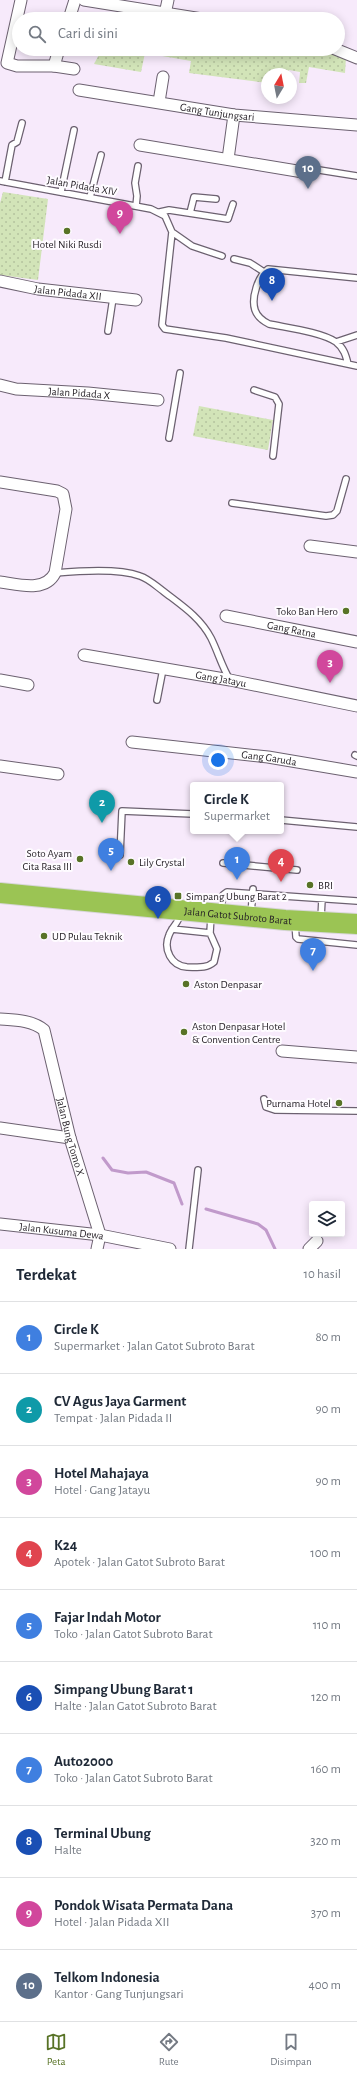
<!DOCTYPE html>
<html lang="id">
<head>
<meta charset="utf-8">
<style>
	:root { --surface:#fff; --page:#f6f6f7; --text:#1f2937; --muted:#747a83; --line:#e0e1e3; --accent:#587326 }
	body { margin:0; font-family:"Alegreya Sans",sans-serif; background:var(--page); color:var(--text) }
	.controls { position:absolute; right:12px; bottom:12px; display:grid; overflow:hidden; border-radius:4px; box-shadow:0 2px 10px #0003 }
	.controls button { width:36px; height:36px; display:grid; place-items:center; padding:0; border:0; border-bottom:1px solid var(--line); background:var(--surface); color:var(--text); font:20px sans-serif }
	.compass { position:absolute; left:261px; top:68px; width:36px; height:36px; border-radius:50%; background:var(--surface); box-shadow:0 2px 10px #0003; rotate:10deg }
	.you { position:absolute; left:218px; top:760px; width:14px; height:14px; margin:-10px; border:3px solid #fff; border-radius:50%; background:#1a73e8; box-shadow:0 0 0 6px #1a73e833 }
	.badge { display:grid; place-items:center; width:26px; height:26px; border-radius:50%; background:var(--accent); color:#fff; font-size:13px; font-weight:700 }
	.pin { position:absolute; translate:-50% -33px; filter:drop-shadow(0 1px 2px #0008) }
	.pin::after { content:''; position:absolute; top:21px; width:14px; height:12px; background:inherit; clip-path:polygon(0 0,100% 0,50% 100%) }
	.popup { position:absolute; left:190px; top:782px; width:94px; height:52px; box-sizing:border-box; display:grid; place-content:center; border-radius:4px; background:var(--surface); filter:drop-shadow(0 1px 3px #0005); font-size:13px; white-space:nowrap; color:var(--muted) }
	.popup b { font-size:15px; color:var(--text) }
	.popup::after { content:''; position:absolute; left:50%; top:100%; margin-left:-8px; border:8px solid transparent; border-top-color:var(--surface) }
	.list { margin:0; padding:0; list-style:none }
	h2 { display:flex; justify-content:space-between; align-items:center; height:52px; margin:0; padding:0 16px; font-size:17px }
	h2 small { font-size:13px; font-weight:400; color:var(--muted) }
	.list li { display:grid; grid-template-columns:26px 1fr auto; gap:12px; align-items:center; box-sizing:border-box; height:72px; padding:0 16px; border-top:1px solid var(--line) }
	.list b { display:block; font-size:15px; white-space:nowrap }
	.list p { margin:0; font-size:13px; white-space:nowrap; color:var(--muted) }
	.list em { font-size:13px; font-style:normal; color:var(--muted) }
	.icon { flex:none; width:22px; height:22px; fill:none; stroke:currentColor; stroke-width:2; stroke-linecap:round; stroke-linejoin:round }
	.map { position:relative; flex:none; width:357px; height:1249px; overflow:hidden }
	.search { position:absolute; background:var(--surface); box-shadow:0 2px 10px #0003; left:12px; right:12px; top:12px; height:44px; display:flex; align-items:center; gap:10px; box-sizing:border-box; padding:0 14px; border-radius:22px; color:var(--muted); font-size:15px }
	.sheet { height:772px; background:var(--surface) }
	nav { display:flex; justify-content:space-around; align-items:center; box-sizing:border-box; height:56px; border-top:1px solid var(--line); background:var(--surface); font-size:11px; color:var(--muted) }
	nav a { display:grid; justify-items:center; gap:2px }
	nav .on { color:var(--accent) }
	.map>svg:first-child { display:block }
	.grass { fill:url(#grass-dots) }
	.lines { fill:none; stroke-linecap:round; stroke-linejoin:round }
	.stream { stroke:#c19acb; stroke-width:3 }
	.lane-casing { stroke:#6c6170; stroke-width:8 }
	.street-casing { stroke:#6c6170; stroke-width:13 }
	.highway-casing { stroke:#d7d6d8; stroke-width:22 }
	.lane { stroke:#fff; stroke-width:5.5 }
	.street { stroke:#fff; stroke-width:11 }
	.highway { stroke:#9bc454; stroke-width:20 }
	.poi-dot { fill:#587326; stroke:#fefbff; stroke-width:1.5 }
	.labels { text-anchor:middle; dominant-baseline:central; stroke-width:4; stroke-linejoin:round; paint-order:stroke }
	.street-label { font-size:11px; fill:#231e24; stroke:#fefbff }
	.poi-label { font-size:11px; fill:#231e24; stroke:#fefbff; text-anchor:start }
</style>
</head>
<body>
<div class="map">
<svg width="357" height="1249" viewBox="0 0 357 1249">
	<defs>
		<pattern id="grass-dots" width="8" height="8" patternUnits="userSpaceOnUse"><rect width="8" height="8" fill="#d2e4b8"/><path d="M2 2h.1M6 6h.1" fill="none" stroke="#b4c39e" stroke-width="1.8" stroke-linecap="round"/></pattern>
	</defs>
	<rect width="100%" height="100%" fill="#f7eafb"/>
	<!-- grass -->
	<path class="grass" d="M125,11L184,19H116L120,12Z
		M102,49H330L346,57L345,73L309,67L306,83H299L300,72L289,70L288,74H267V83L189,73L191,61L145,53L141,72L94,64Z
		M3,192L48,199L38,280L0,275V203Z
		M199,406L273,420L268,450L193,436Z"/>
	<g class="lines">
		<!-- stream -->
		<path class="stream" d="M103,1158L112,1170L128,1173L146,1172L174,1183L182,1204
			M206,1209L258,1224L266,1230L275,1249"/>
		<defs>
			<path id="lane" d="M303,172L313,169L357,176
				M0,181L151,209L165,216L172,232L162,325L165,329L226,338L357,366
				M5,182L12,145L17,142L22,123
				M61,192L74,130
				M90,197L101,155
				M136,206L137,196L135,183L138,166
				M160,212L169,210L228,219L233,204
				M190,213L194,197L216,199
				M172,232L192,246L222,256
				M234,259L250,263L264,272
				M108,331L113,298
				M336,342L357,335
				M348,364C346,356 344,348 336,342C321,332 288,328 269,324C263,321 257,316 255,310C251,298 258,276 268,269L357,278
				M254,390L275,397L279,404L273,456
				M169,438L180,373
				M232,503L326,516L333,515L337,511L346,479
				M55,573C79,571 118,568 140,576C149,579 156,586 163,591C181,605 200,617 211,638C218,652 222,667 230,680
				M157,700L163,669
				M355,755L357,756
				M281,820L357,827
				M120,855L122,811L193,814
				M223,863L297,870
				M221,910L223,895L227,892L357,901
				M181,913C179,922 172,927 169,935C163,949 171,966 187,967C197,967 206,969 214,962L217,949L210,933L211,916
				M251,914L253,889
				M321,918L322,899
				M295,923L296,937L298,939L357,945
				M172,929L210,933
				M264,1099L266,1107L275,1110L357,1111
				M189,1249L198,1170"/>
			<g id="street">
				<path d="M21,0L7,63L17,66H54L74,69"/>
				<path d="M84,0L202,19"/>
				<path d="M165,14L168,0"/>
				<path d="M69,19L75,0"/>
				<path d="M335,49L357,58"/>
				<path d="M54,66L59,49"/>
				<path id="s1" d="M79,90L234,115L357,125"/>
				<path d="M159,102L163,77"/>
				<path d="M140,145L303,172"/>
				<path d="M228,159L234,115"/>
				<path id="s2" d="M0,281L38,289L136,300"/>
				<path id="s3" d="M0,385L16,389L88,393L158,400"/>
				<path d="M0,482L57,491L63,494L66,509L55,573C45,593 17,584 0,582"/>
				<path d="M310,546L357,552"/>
				<path id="s4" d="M226,616L357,642"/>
				<path id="s5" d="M84,655L230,680L357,706"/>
				<path d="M0,680L28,685"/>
				<path id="s6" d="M132,742L268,757L357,772"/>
				<path d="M0,766L58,774"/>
				<path id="s7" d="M0,1019C15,1020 32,1020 44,1030L70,1138L100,1235L97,1249"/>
				<path d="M282,1051L357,1057"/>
				<path d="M0,1128L70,1138"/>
				<path id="s8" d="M0,1224L100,1235L170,1249"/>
				<path d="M309,1249L317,1241"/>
			</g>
			<g id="highway">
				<path id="s9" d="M0,893L285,920L357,924"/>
			</g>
		</defs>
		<!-- lane casing -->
		<use href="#lane" class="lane-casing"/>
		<!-- street casing -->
		<use href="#street" class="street-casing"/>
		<!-- highway casing -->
		<use href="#highway" class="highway-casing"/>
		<!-- lane -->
		<use href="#lane" class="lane"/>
		<!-- street -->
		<use href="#street" class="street"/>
		<!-- highway -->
		<use href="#highway" class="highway"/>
	</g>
	<!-- markers -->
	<g class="poi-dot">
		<circle cx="67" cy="231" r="4"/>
		<circle cx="346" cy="611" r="4"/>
		<circle cx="80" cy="859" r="4"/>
		<circle cx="131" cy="862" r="4"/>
		<circle cx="310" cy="885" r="4"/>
		<rect x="174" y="892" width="8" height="8" rx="2"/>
		<circle cx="44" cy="936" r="4"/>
		<circle cx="186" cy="984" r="4"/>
		<circle cx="184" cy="1032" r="4"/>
		<circle cx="339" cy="1103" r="4"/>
	</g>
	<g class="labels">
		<!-- street labels -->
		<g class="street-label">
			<text stroke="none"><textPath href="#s1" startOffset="140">Gang Tunjungsari</textPath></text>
			<text transform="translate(82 186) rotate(10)">Jalan Pidada XIV</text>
			<text stroke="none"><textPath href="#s2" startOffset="69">Jalan Pidada XII</textPath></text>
			<text stroke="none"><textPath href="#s3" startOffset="80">Jalan Pidada X</textPath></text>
			<text stroke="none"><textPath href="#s4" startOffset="67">Gang Ratna</textPath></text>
			<text stroke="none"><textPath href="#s5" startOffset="139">Gang Jatayu</textPath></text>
			<text stroke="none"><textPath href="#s6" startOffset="138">Gang Garuda</textPath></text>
			<text stroke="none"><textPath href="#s9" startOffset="239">Jalan Gatot Subroto Barat</textPath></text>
			<text stroke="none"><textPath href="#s7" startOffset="156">Jalan Bung Tomo X</textPath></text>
			<text stroke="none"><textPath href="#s8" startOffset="62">Jalan Kusuma Dewa</textPath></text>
		</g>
		<!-- poi labels -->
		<g class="poi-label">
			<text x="67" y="244" text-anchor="middle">Hotel Niki Rusdi</text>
			<text x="338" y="611" text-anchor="end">Toko Ban Hero</text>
			<text x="72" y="853" text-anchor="end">Soto Ayam<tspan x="72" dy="13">Cita Rasa III</tspan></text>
			<text x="139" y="862">Lily Crystal</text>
			<text x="318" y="885">BRI</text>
			<text x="186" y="896">Simpang Ubung Barat 2</text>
			<text x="52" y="936">UD Pulau Teknik</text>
			<text x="194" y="984">Aston Denpasar</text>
			<text x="192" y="1026">Aston Denpasar Hotel<tspan x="192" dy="13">&amp; Convention Centre</tspan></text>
			<text x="331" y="1103" text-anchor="end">Purnama Hotel</text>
		</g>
	</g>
</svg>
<div class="controls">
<button><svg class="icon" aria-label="layers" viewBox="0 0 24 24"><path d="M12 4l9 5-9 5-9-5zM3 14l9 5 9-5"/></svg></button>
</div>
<svg class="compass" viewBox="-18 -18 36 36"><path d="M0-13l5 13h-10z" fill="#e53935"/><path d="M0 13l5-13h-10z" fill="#747a83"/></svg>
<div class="you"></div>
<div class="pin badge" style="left:237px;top:880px;background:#3f7fe0">1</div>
<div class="popup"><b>Circle K</b>Supermarket</div>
<div class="pin badge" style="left:102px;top:823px;background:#0f9aa8">2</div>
<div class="pin badge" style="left:330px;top:683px;background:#d1479c">3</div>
<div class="pin badge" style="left:281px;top:882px;background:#e0444e">4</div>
<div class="pin badge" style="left:111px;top:871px;background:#3f7fe0">5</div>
<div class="pin badge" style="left:158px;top:919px;background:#1a4fb4">6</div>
<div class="pin badge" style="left:313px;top:971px;background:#3f7fe0">7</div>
<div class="pin badge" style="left:272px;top:301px;background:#1a4fb4">8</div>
<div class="pin badge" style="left:120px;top:234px;background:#d1479c">9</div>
<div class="pin badge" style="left:308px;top:189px;background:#5c6f8a">10</div>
<div class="search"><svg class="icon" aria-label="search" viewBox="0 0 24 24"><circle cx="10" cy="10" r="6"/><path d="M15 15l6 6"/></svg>Cari di sini</div>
</div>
<section class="sheet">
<h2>Terdekat<small>10 hasil</small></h2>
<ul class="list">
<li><span class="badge" style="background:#3f7fe0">1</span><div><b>Circle K</b><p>Supermarket · Jalan Gatot Subroto Barat</p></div><em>80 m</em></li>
<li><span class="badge" style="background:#0f9aa8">2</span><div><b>CV Agus Jaya Garment</b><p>Tempat · Jalan Pidada II</p></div><em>90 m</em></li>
<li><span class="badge" style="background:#d1479c">3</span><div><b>Hotel Mahajaya</b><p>Hotel · Gang Jatayu</p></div><em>90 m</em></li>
<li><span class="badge" style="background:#e0444e">4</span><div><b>K24</b><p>Apotek · Jalan Gatot Subroto Barat</p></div><em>100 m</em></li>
<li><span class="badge" style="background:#3f7fe0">5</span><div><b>Fajar Indah Motor</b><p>Toko · Jalan Gatot Subroto Barat</p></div><em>110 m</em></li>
<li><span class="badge" style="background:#1a4fb4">6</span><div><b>Simpang Ubung Barat 1</b><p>Halte · Jalan Gatot Subroto Barat</p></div><em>120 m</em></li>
<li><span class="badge" style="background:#3f7fe0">7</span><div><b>Auto2000</b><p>Toko · Jalan Gatot Subroto Barat</p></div><em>160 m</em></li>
<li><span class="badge" style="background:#1a4fb4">8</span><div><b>Terminal Ubung</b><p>Halte</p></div><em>320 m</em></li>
<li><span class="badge" style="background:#d1479c">9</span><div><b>Pondok Wisata Permata Dana</b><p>Hotel · Jalan Pidada XII</p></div><em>370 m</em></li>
<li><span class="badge" style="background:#5c6f8a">10</span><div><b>Telkom Indonesia</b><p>Kantor · Gang Tunjungsari</p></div><em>400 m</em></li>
</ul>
</section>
<nav>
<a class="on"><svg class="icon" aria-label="map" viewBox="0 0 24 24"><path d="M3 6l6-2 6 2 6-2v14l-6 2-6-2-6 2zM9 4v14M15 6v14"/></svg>Peta</a>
<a><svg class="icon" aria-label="directions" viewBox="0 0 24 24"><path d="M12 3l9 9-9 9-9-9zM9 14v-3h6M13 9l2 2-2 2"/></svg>Rute</a>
<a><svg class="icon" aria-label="saved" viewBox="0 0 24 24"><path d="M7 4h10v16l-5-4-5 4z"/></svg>Disimpan</a>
</nav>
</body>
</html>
